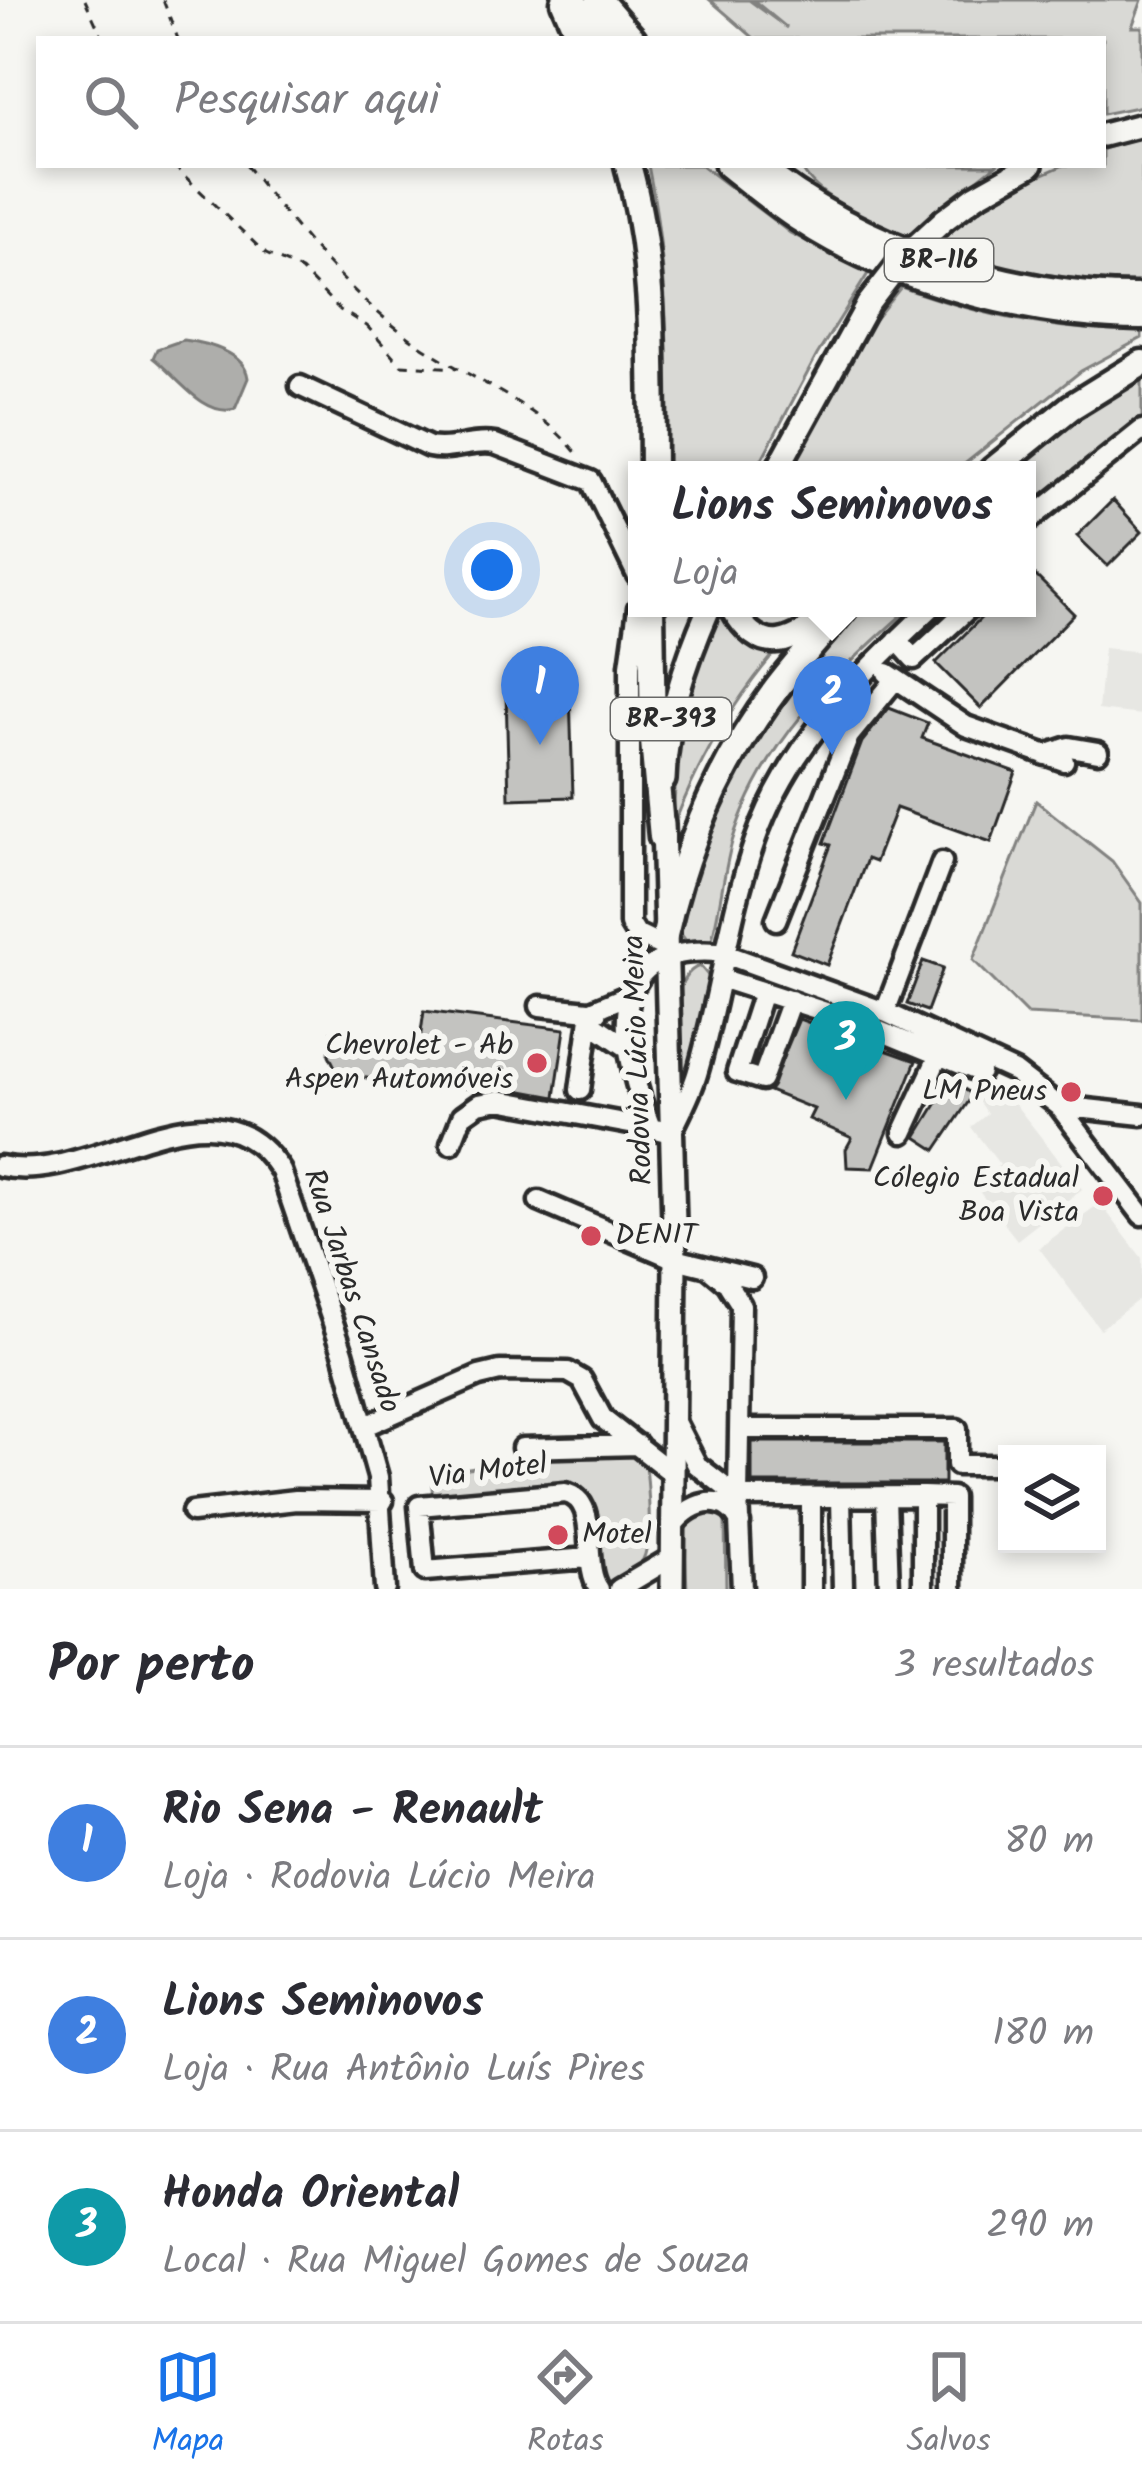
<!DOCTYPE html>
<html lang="pt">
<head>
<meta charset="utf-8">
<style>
	:root { --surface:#fff; --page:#f7f7f7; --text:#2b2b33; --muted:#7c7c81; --line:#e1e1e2; --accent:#1a73e8 }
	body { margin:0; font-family:Kalam,sans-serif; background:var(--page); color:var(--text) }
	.controls { position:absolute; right:36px; bottom:36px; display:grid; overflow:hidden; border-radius:0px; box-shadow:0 6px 18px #0003 }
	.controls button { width:108px; height:108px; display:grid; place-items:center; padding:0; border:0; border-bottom:3px solid var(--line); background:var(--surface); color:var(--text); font:60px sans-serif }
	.you { position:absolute; left:492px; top:570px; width:42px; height:42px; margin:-30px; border:9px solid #fff; border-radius:50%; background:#1a73e8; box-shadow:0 0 0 18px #1a73e833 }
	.badge { display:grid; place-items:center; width:78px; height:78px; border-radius:50%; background:var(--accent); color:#fff; font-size:39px; font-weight:700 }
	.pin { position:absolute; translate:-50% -99px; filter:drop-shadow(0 3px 6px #0008) }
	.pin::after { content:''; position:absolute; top:63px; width:42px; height:36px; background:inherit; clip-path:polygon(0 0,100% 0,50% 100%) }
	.popup { position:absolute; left:628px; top:461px; width:408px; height:156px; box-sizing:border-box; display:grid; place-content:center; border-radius:0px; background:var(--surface); filter:drop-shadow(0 3px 9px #0005); font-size:39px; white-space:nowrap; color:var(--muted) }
	.popup b { font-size:45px; color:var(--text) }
	.popup::after { content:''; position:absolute; left:50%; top:100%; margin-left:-24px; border:24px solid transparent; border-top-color:var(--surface) }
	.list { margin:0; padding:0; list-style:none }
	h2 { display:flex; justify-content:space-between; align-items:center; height:156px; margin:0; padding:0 48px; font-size:51px }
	h2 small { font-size:39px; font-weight:400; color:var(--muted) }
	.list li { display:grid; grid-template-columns:78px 1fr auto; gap:36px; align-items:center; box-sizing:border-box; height:192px; padding:0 48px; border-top:3px solid var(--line) }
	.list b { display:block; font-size:45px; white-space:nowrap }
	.list p { margin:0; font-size:39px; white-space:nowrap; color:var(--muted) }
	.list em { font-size:39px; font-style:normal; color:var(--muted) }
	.icon { flex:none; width:66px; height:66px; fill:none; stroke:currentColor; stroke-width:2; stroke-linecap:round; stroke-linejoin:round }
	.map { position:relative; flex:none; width:1142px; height:1589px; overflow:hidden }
	.search { position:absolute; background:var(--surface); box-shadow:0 6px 18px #0003; left:36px; right:36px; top:36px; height:132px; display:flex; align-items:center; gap:30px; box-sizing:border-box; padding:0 42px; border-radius:0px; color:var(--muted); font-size:45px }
	.sheet { height:732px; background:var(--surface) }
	nav { display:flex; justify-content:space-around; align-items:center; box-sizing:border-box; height:168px; border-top:3px solid var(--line); background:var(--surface); font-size:33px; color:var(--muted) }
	nav a { display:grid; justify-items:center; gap:6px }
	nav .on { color:var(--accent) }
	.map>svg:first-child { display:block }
	.built { fill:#e7e7e3 }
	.green { fill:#d9d9d5; stroke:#828280; stroke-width:3 }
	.water { fill:#aeaeab; stroke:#7a7a78; stroke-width:3 }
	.building { fill:#c3c3c0; stroke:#2b2b2b; stroke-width:3 }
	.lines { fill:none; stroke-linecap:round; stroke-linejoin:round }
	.minor-casing { stroke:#2b2b2b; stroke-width:27 }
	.major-casing { stroke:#2b2b2b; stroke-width:30 }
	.highway-casing { stroke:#2b2b2b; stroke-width:33 }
	.path { stroke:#2b2b2b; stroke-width:3; stroke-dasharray:9 9; stroke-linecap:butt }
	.minor { stroke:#f6f6f2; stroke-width:18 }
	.major { stroke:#f6f6f2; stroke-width:21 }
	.highway { stroke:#f6f6f2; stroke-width:24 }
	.major-bridge-casing { stroke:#2b2b2b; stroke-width:30; stroke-linecap:butt }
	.major-bridge { stroke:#f6f6f2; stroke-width:21 }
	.poi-dot { fill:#d1495b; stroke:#f6f6f2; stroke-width:4.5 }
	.labels { text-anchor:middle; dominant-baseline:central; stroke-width:12; stroke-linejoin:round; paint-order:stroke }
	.shield { fill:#f6f6f2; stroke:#686867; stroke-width:3 }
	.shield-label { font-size:27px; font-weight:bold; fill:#2b2b2b }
	.poi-label { font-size:30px; fill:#2b2b2b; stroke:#f6f6f2; text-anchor:end }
	.street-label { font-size:30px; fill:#2b2b2b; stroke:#f6f6f2 }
</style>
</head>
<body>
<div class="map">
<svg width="1142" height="1589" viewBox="0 0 1142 1589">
	<rect width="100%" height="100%" fill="#f6f6f2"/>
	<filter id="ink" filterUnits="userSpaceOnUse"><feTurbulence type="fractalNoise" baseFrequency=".00833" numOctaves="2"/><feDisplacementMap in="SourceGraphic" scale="24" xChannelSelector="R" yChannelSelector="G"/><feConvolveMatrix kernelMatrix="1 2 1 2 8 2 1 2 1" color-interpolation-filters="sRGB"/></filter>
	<g filter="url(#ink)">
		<!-- built -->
		<path class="built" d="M1104,648L1142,652V715L1098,710Z
			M999,1084L1082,1189L1017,1240L974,1185L1000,1165L971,1127L987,1114L978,1101Z
			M1100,1203L1142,1258V1297L1100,1329L1039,1248Z"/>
		<!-- green -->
		<path class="green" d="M710,0H749L787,28L753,0H1142L1132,27H1142V106L1103,114V39H755Z
			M1142,138V285C1069,278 999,273 931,242L1014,187L1064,165H1103V149Z
			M648,165H701L790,233L869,272L817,355L756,470H668C668,367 669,266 648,165Z
			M800,165H996L905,237C872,219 816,200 800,165Z
			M901,287C986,317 1051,330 1142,332V338L1081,371L957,470H790L867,329Z
			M1142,372V421L1027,508V470H1004L1031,446Z
			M721,608L779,648C732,702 699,760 673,827C675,749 689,679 721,608Z
			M857,608H910C836,672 760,746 732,842C723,875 720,910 711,943L706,947L690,946L680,933C685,891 713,800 735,763C767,710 814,653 857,608Z
			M1036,801L1112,861L1142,903V1020L1027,1014L973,960Z
			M700,966L711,979L699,1038L680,1085C679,1053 664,977 700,966Z
			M581,1450L632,1451L646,1465C648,1492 654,1537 642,1562C636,1575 623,1579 611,1585L604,1582C593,1554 602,1512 583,1489L433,1500L431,1474Z
			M715,1510L725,1520L726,1589H687L684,1525L694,1513Z"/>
		<!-- water -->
		<path class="water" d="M183,340C206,343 245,352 248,378L235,409C204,418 176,375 153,358L157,349Z"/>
		<!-- building -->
		<path class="building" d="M1113,500L1142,532L1108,566L1077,536Z
			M1027,567L1074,614L981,708L936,663L991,608H1027Z
			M570,691L573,797L509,799L506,693Z
			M889,708L928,723L922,738L1016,772L991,842L896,808L875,862L867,859L827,965L791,951L831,845L824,843L862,742Z
			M923,961L943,968L927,1011L907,1004Z
			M424,1011L565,1029L555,1097L501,1087L481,1090L413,1081L412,1086L338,1073L329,1055L331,1032L419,1047Z
			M799,1019L916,1061L873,1168L847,1167L846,1149L852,1138L809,1119L814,1109L769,1091Z
			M951,1080L973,1095L936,1150L916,1137Z
			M752,1442H944V1483H752Z"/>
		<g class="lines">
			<defs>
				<path id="minor" d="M300,386L429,447C451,452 472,440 495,444L591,481L637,575
					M1027,522L1142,430
					M638,608L630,665V924L636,934L665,948
					M931,608C859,676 788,745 755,841C728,917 720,997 697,1074C691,1094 680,1114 671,1133L651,1128C622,1052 596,944 717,952L725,954L885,1012L1015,1072L1059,1106L1142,1215
					M897,640L914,659L969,608
					M887,673L966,726L1064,761
					M1045,755L1069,747L1098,752
					M776,920L849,736L895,680
					M720,978L860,1023L980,1072
					M763,992L737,1072L762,1080L791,1000
					M540,1006L598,1012
					M885,1012L942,862
					M590,1022L628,1048
					M580,1090L591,1011L629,995
					M1059,1106L1142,1115
					M903,1133L939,1055
					M451,1144L462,1116L479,1104L499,1100L651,1128
					M0,1166C95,1187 214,1065 281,1171L343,1352L378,1477L385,1589
					M539,1201L675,1259L752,1278
					M709,1268L727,1283L741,1305L738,1497L742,1589
					M674,1420L697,1465L738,1497
					M365,1426L479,1376L500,1371L568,1372L582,1380L603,1419L672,1473
					M740,1429H957V1465H994
					M522,1448L638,1445
					M738,1497L923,1496
					M811,1497V1589
					M841,1497L843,1589
					M886,1497L889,1589
					M192,1512L296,1500L383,1501
					M671,1529C686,1503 724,1489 740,1523
					M589,1558L425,1571L419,1506L565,1493C602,1500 580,1563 599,1589
					M619,1589L671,1558
					M923,1589V1496L952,1497V1589"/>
				<path id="major" d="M1103,135L1142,125
					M944,220L976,196L1031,165
					M777,470L868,304
					M732,608C762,662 795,642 832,611
					M664,780C666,720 685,663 709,608
					M663,824L675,1259L672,1589"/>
				<path id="highway" d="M571,0L607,39
					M599,0L633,39
					M564,2L580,39
					M628,165C656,263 652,369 653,470
					M728,165C752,184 776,204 801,220C893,281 1033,316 1142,317
					M757,165C854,247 1016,299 1142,297
					M993,470L1071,407L1142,363
					M651,608L653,741L662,837
					M665,935C685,846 722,761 777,688C798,660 822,635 844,608"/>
			</defs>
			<!-- minor casing -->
			<use href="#minor" class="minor-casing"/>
			<!-- major casing -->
			<use href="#major" class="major-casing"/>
			<!-- highway casing -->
			<use href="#highway" class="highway-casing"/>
			<!-- path -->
			<path class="path" d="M85,0L103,39
				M163,0L178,39
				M173,165L266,254L301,270L340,310L367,326L401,365L459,368
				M246,165C294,227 349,295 414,341C468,379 540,403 580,458"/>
			<!-- minor -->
			<use href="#minor" class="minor"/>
			<!-- major -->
			<use href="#major" class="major"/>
			<!-- highway -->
			<use href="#highway" class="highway"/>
			<defs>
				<path id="major-bridge" d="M868,304L906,255L944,220"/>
			</defs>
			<!-- major-bridge casing -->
			<use href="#major-bridge" class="major-bridge-casing"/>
			<!-- major-bridge -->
			<use href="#major-bridge" class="major-bridge"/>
		</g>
	</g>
	<!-- markers -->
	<g class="poi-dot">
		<circle cx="537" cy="1063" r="12"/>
		<circle cx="1071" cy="1092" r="12"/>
		<circle cx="1103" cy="1196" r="12"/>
		<circle cx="591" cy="1236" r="12"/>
		<circle cx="558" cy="1535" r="12"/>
	</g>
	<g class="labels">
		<!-- shield labels -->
		<g class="shield">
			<rect x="885" y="239" width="108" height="42" rx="9"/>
			<rect x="611" y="698" width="120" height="42" rx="9"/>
		</g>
		<g class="shield-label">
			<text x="939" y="260">BR-116</text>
			<text x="671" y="719">BR-393</text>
		</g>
		<!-- poi labels -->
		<g class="poi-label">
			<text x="513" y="1046">Chevrolet - Ab<tspan x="513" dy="34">Aspen Automóveis</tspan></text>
			<text x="1047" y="1092">LM Pneus</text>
			<text x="1079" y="1179">Cólegio Estadual<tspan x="1079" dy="34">Boa Vista</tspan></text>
			<text x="615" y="1236" text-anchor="start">DENIT</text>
			<text x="582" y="1535" text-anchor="start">Motel</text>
		</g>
		<!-- street labels -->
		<g class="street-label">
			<text transform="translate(639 1060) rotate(-92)">Rodovia Lúcio Meira</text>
			<text transform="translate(351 1291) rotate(72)">Rua Jarbas Cansado</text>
			<text transform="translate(488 1472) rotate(-7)">Via Motel</text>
		</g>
	</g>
</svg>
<div class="controls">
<button><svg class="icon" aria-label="layers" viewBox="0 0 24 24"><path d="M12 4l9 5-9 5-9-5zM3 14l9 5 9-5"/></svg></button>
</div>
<div class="you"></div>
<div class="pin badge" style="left:540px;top:745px;background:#3f7fe0">1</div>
<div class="pin badge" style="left:832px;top:755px;background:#3f7fe0">2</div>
<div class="popup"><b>Lions Seminovos</b>Loja</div>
<div class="pin badge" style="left:846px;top:1100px;background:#0f9aa8">3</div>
<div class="search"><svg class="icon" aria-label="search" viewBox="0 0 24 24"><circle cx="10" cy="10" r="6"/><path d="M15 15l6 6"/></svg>Pesquisar aqui</div>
</div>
<section class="sheet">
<h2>Por perto<small>3 resultados</small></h2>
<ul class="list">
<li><span class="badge" style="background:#3f7fe0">1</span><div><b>Rio Sena - Renault</b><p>Loja · Rodovia Lúcio Meira</p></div><em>80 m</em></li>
<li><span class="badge" style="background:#3f7fe0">2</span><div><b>Lions Seminovos</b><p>Loja · Rua Antônio Luís Pires</p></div><em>180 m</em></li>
<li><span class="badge" style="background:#0f9aa8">3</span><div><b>Honda Oriental</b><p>Local · Rua Miguel Gomes de Souza</p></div><em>290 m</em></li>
</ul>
</section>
<nav>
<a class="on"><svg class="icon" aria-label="map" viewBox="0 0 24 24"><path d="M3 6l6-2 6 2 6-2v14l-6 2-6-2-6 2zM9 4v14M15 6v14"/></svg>Mapa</a>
<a><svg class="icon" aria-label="directions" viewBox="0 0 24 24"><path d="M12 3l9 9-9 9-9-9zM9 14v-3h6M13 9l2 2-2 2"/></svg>Rotas</a>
<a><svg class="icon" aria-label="saved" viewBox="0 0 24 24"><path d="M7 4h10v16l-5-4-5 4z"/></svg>Salvos</a>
</nav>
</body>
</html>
